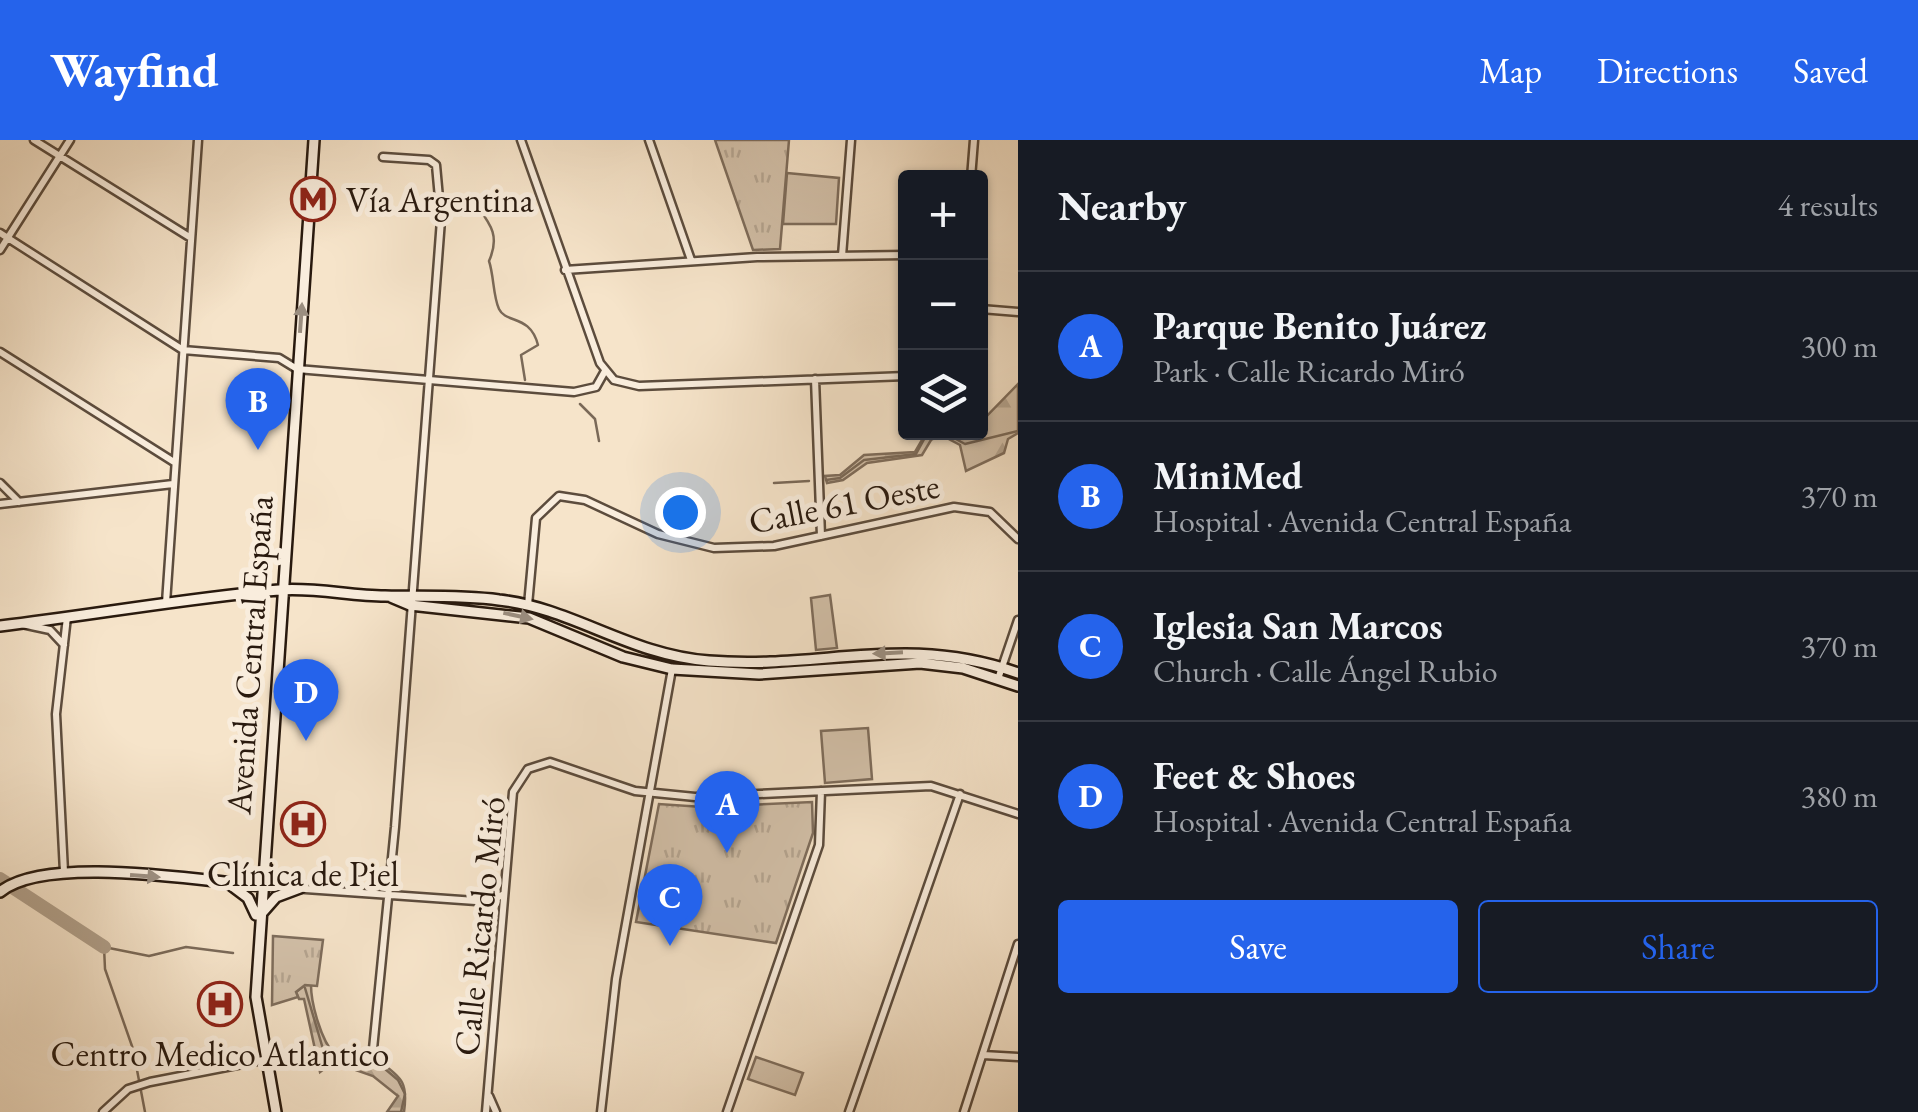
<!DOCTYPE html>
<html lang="en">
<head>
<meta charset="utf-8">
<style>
	:root { --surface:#171b24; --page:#20242c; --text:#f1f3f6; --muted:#9ea1a6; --line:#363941; --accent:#2563eb }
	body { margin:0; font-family:"EB Garamond",serif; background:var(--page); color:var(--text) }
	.controls { position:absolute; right:30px; top:30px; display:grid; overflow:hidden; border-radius:10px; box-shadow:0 2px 8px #0004 }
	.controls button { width:90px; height:90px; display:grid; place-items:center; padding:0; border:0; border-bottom:2px solid var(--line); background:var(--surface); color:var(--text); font:50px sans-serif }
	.you { position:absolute; left:680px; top:372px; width:35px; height:35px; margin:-25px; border:8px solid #fff; border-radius:50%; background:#1a73e8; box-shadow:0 0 0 15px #1a73e833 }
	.badge { display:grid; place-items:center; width:65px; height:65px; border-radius:50%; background:var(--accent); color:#fff; font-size:32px; font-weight:700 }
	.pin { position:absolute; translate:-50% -82px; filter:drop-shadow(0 2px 5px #0008) }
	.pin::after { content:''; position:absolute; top:52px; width:35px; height:30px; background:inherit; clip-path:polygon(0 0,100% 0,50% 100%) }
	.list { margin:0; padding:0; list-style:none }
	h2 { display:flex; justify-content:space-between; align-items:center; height:130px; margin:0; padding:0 40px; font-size:42px }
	h2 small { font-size:32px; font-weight:400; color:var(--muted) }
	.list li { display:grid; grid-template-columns:65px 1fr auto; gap:30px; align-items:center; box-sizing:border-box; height:150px; padding:0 40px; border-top:2px solid var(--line) }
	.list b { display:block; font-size:38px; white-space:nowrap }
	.list p { margin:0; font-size:32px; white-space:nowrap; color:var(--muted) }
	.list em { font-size:32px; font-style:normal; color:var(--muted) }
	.actions { display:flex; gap:20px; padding:30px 40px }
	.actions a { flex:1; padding:22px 0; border:2px solid var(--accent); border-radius:10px; text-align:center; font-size:35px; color:var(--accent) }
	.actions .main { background:var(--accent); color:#fff }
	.icon { flex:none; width:55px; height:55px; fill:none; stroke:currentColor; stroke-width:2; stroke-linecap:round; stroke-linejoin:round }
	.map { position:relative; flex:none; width:1018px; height:972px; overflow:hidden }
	header { display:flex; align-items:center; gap:60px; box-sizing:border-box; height:140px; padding:0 50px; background:var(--accent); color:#fff }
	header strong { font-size:48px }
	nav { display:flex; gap:55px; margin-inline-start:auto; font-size:35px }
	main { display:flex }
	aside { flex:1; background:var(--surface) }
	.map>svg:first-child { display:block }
	.green { fill:#d3c1aa; stroke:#7e6d5c; stroke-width:2.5 }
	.forest { fill:url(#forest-firs); stroke:#7e6d5c; stroke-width:2.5 }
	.park { fill:url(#park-tufts); stroke:#7e6d5c; stroke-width:2.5 }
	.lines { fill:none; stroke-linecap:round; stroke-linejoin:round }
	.stream { stroke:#7a6958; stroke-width:2.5 }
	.river { stroke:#b09f8a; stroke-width:14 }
	.street-casing { stroke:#5c4c3d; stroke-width:11 }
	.secondary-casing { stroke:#28190e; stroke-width:14 }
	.street { stroke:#f9eddd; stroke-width:6 }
	.secondary { stroke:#f9eddd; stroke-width:9 }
	.oneway { fill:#9b8e80 }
	.labels { text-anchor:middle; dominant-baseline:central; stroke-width:10; stroke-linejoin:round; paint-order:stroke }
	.poi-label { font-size:35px; fill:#28190e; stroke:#f9eddd }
	.street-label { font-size:35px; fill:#28190e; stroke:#f9eddd }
</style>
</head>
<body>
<header>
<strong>Wayfind</strong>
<nav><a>Map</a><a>Directions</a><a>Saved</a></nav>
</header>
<main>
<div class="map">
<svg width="1018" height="972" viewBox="0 0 1018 972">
	<defs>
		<pattern id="forest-firs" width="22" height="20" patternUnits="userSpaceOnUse" patternTransform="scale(2.5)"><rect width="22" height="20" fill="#d3c1aa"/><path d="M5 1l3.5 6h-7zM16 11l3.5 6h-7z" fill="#b5a591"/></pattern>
		<pattern id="park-tufts" width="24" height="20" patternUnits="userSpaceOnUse" patternTransform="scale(2.5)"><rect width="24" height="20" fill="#d3c1aa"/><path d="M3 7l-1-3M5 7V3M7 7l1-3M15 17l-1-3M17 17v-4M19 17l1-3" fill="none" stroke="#b5a591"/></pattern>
	</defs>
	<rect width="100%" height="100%" fill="#f6e4ca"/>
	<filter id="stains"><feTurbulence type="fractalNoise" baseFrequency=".002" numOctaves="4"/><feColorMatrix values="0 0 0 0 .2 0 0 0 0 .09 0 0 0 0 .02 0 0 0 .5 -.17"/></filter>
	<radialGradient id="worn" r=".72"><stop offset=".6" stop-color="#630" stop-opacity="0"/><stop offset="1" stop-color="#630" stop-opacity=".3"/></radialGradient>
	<!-- green -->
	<path class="green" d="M787,33L839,38L836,84H783Z
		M830,455L837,508L816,510L811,458Z
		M868,588L872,639L825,643L821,591Z
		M756,917L803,933L795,955L748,939Z"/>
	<!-- forest -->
	<path class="forest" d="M1018,244V293L1008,299L1004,313L966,331L960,305L941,295L931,300L922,315L867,323L843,340L827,343L825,336L840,335L864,315L915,312L926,293H949L963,299L981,292V282Z
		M305,845H311C311,863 321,901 335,915L379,916L380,922C403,938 408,944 404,972H387L398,956L373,936L333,922L320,932L304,859H299L296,852Z"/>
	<!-- park -->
	<path class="park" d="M715,0H789L780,109L753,110Z
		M812,662L813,693L776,803L636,782L659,664L703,667Z
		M273,796L323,800L317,846L305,845L296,852L298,857L272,865Z"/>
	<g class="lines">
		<!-- stream -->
		<path class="stream" d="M470,56C487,81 502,92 489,121C494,136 493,156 499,169C506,184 530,174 538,205L521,215L525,240
			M580,264L595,279L599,301
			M943,292L965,304L1018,291
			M826,340L840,338L864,320L916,314L928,292
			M774,343L809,341
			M305,848L323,909L333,916L371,917L398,940L405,954L401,972
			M145,972L133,909L105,829L104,807L149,816L186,807L233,813"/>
		<!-- river -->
		<path class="river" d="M0,739L104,807"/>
		<defs>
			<path id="street" d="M34,0L191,98
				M521,0L600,223L614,240L639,246L906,236
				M649,0L691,120
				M971,38L974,0
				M0,93L183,210L279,218L297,229L574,252L596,247L605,231
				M0,110L70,0
				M842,116L851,0
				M565,130L757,117L906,115
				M981,169L1018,172
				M0,212L174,322
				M815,239L821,396
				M0,343L19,362
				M0,364L173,344
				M166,463L198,0
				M528,465L536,378L559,356L585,360L658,394L714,408L774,406L954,367L990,372L1018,399
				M22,484L50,490L64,505
				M998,539L1018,480
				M64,732L56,574L67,477
				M263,746L490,762L502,755
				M373,909L395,687L441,80L436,25L429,20L383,17
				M983,915L1018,917
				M489,956L496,972
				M103,972L128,949L150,942L263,920
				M486,972L513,652L528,629L550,622L635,651L695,657L931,646L1018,674
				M601,972L616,839L672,529
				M727,972L819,705L821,651
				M849,972L960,654
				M964,972L1018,804"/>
			<path id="secondary" d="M391,457L410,465L529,478L623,517L672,529L759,534L920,523L963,528L1018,546
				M0,486C93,475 186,458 279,450C315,447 350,456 385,456C423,457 461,455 499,460C573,468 629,515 709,521C822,530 904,493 1018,533
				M232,746L248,758L256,775
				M0,752C46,714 201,741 262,746
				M261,774L276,757L300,748
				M276,972L256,857L314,0"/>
		</defs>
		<!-- street casing -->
		<use href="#street" class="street-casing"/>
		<!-- secondary casing -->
		<use href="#secondary" class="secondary-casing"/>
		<!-- street -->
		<use href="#street" class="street"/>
		<!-- secondary -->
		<use href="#secondary" class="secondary"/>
	</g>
	<!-- one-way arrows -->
	<defs><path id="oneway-solid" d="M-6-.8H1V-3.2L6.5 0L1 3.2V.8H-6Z" transform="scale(2.5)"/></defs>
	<g class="oneway">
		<use href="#oneway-solid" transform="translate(301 178) rotate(-86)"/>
		<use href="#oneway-solid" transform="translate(518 476) rotate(12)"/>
		<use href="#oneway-solid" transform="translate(888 513) rotate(177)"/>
		<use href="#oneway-solid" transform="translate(145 736) rotate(4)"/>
	</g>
	<!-- icons -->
	<defs>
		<symbol id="metro-ring" viewBox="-11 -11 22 22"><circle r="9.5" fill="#f9eddd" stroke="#8f2418" stroke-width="1.5"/><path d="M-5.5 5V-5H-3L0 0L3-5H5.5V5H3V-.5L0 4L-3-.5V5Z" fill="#8f2418"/></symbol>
		<symbol id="hospital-ring" viewBox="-11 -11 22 22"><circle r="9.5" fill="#f9eddd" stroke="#8f2418" stroke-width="1.5"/><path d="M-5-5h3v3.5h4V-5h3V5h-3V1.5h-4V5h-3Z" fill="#8f2418"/></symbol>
	</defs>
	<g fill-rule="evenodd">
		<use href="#metro-ring" x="288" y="34" width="50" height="50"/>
		<use href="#hospital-ring" x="278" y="659" width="50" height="50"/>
		<use href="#hospital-ring" x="195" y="839" width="50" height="50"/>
	</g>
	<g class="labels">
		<!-- poi labels -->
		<g class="poi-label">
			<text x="346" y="59" text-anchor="start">Vía Argentina</text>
			<text x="303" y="733">Clínica de Piel</text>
			<text x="220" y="913">Centro Medico Atlantico</text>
		</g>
		<!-- street labels -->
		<g class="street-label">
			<text transform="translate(844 363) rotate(-11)">Calle 61 Oeste</text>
			<text transform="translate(249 515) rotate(-86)">Avenida Central España</text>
			<text transform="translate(479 786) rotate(-84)">Calle Ricardo Miró</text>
		</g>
	</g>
	<rect width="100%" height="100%" filter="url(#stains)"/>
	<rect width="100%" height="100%" fill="url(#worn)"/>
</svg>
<div class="controls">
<button>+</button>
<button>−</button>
<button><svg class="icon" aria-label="layers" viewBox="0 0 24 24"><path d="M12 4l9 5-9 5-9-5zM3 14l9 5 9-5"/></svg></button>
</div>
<div class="you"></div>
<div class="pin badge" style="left:727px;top:713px">A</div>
<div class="pin badge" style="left:258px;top:310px">B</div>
<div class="pin badge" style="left:670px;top:806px">C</div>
<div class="pin badge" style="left:306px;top:601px">D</div>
</div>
<aside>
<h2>Nearby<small>4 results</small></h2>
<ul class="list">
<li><span class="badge">A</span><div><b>Parque Benito Juárez</b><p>Park · Calle Ricardo Miró</p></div><em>300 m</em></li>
<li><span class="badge">B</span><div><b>MiniMed</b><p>Hospital · Avenida Central España</p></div><em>370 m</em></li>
<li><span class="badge">C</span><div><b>Iglesia San Marcos</b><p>Church · Calle Ángel Rubio</p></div><em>370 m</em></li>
<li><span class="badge">D</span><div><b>Feet &amp; Shoes</b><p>Hospital · Avenida Central España</p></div><em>380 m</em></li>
</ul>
<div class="actions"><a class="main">Save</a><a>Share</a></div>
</aside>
</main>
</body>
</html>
